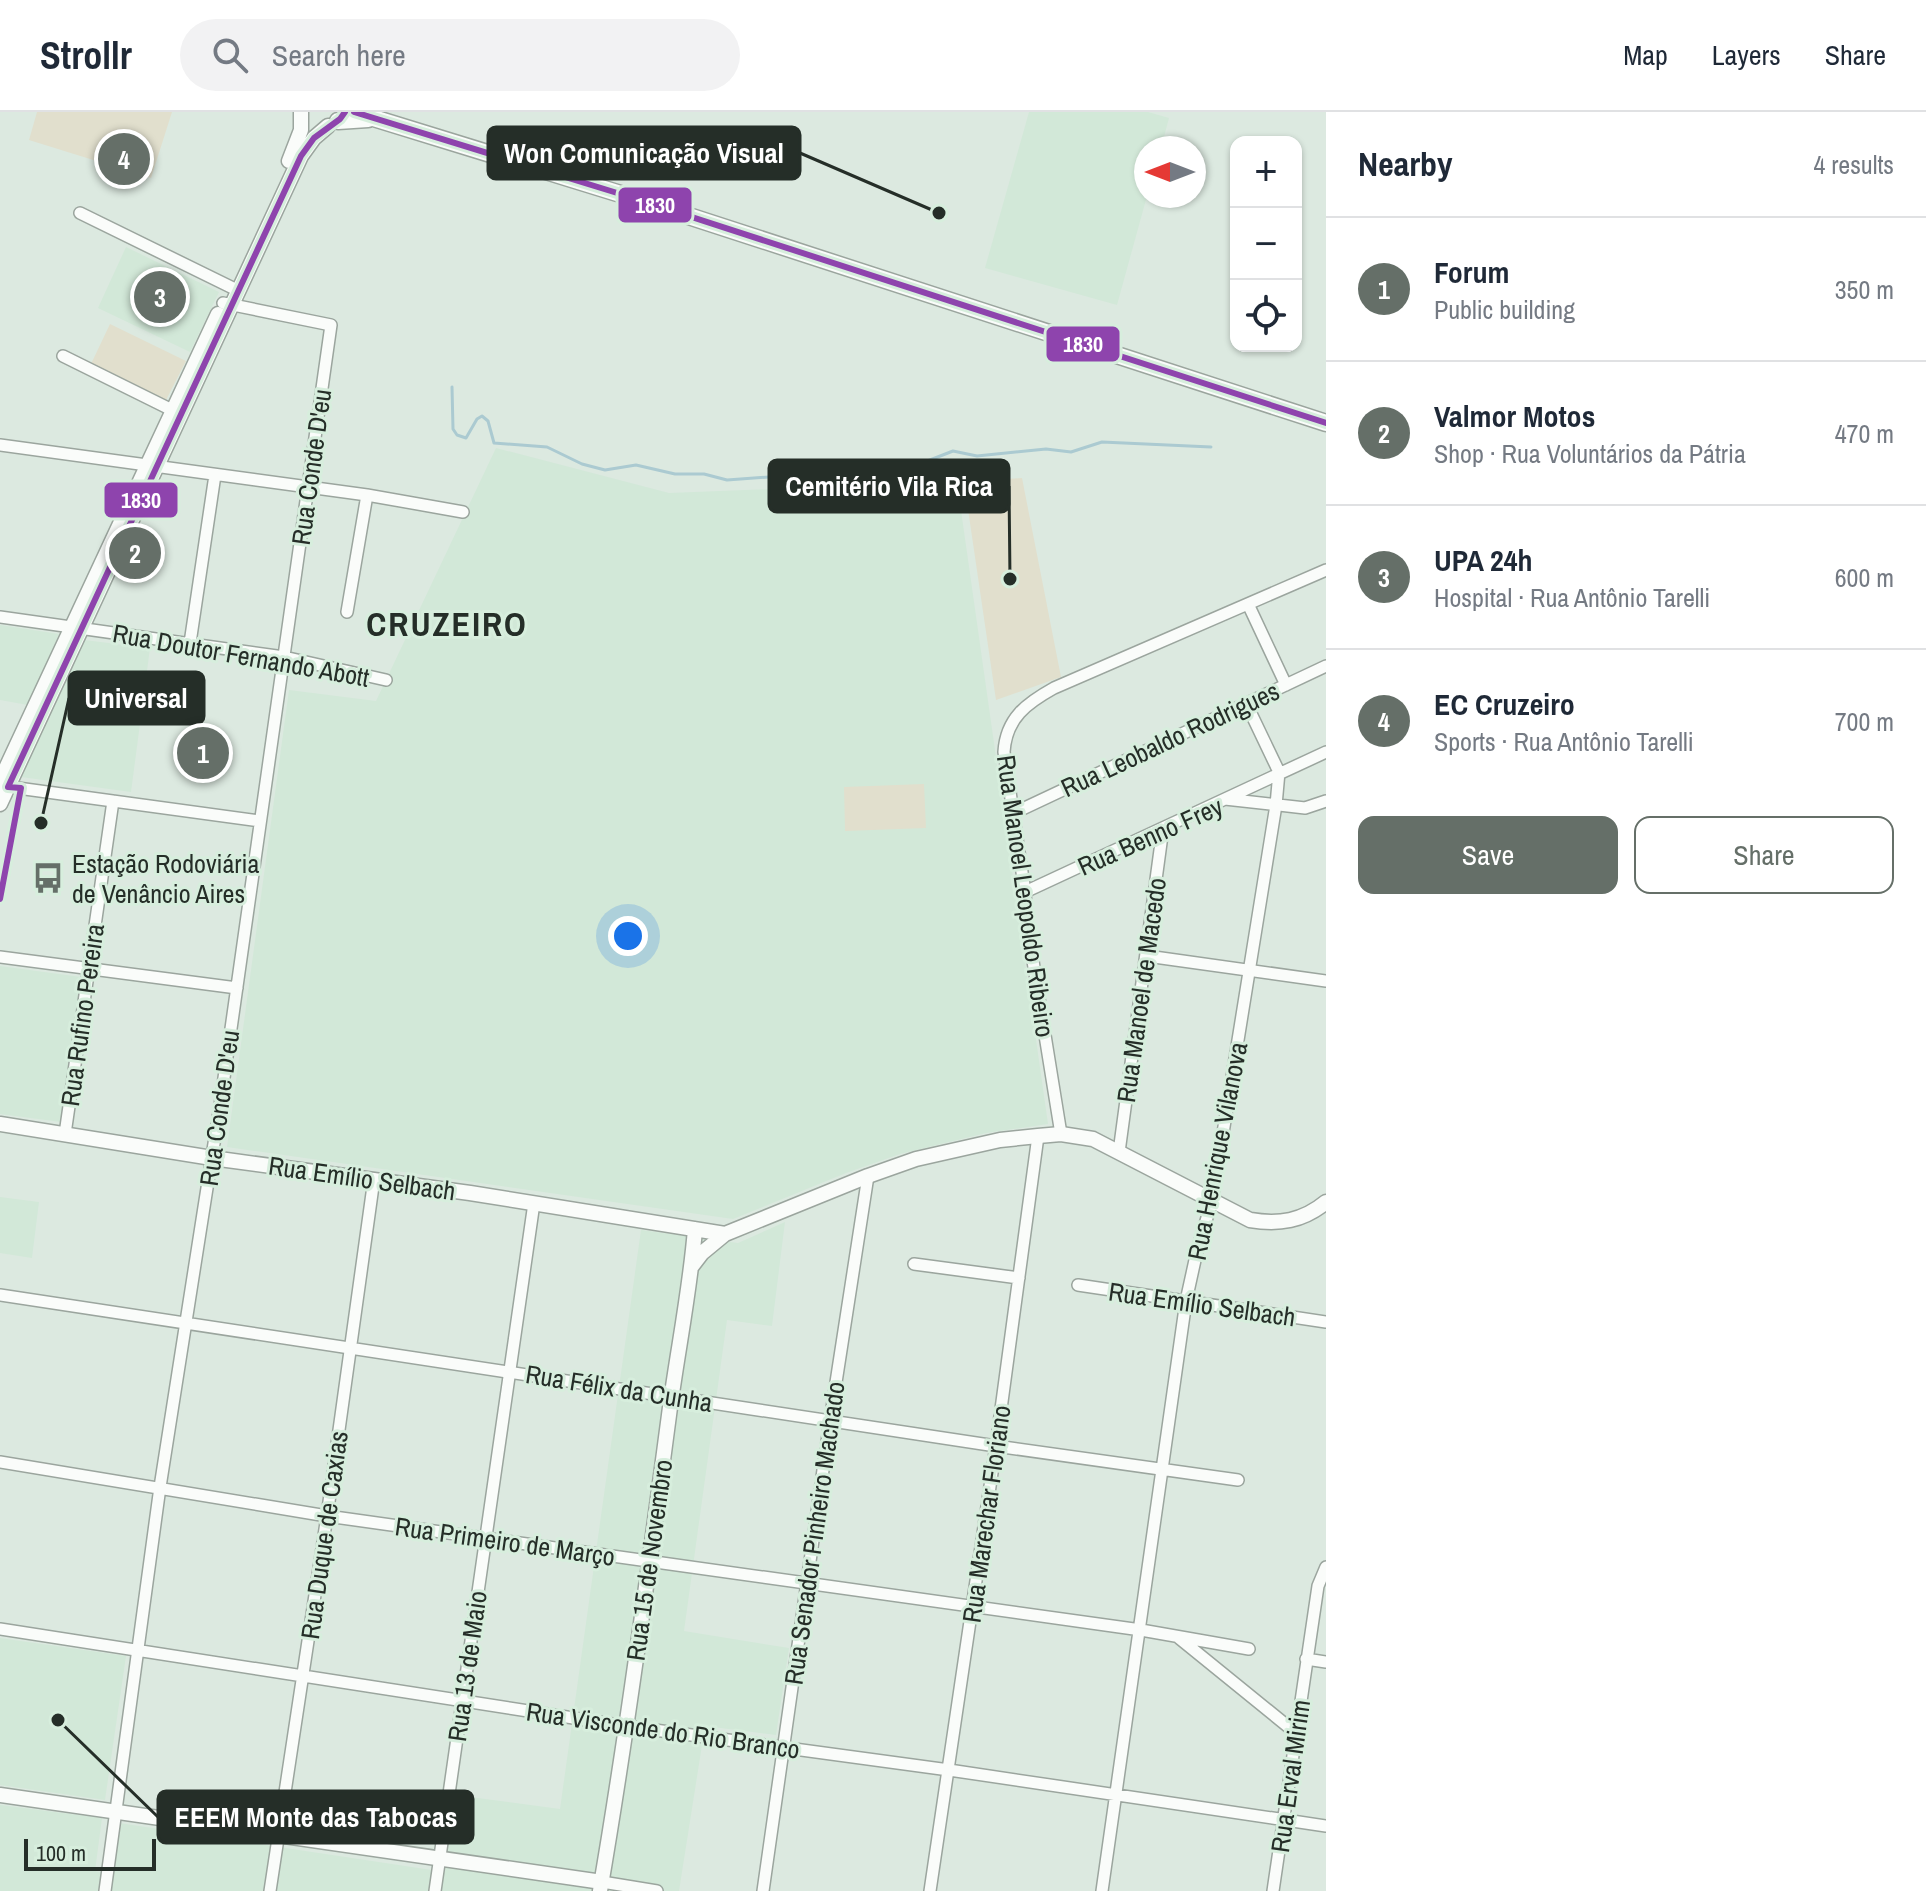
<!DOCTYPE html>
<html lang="en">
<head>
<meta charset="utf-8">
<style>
	:root { --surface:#fff; --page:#f2f2f3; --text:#1f2937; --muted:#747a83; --line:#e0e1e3; --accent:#656f68 }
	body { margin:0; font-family:"Archivo Narrow",sans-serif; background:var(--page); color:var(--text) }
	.controls { position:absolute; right:24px; top:24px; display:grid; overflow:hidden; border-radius:16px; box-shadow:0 2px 6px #0004 }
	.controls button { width:72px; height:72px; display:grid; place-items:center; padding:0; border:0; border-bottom:2px solid var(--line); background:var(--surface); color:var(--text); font:40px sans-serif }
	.compass { position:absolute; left:1134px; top:24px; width:72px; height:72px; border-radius:50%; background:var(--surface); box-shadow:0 2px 6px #0004; rotate:270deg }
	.scale { position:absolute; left:24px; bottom:20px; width:132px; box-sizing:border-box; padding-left:8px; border:4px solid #252e28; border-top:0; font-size:22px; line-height:28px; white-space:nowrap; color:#252e28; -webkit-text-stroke:6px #d7eedd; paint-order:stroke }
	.you { position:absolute; left:628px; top:824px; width:28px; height:28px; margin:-20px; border:6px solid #fff; border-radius:50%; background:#1a73e8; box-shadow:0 0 0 12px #1a73e833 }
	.badge { display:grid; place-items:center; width:52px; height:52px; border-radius:50%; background:var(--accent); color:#fff; font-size:26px; font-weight:700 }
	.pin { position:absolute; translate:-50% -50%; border:4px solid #fff; box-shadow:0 2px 8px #0006 }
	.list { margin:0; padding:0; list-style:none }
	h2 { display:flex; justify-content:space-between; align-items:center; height:104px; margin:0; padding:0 32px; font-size:34px }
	h2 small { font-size:26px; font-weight:400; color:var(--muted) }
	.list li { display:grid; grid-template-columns:52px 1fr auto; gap:24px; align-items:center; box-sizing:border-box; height:144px; padding:0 32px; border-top:2px solid var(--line) }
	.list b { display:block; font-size:30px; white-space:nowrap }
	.list p { margin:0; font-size:26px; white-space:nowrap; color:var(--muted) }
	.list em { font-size:26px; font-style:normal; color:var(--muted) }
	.actions { display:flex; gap:16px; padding:24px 32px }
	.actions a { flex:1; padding:18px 0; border:2px solid var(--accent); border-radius:16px; text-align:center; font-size:28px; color:var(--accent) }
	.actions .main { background:var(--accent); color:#fff }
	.icon { flex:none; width:44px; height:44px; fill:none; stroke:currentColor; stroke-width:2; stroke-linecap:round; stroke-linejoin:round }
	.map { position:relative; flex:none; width:1326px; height:1779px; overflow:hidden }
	header { display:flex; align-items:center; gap:48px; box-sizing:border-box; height:112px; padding:0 40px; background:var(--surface); border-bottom:2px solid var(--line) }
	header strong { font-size:38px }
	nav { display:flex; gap:44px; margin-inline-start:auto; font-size:28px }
	.search { width:560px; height:72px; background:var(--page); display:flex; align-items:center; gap:20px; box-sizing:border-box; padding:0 28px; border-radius:44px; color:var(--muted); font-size:30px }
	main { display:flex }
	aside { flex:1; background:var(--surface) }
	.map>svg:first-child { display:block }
	.built { fill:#d2e8d8 }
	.green { fill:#e1dfcd }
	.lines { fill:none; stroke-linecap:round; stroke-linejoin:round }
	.stream { stroke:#abcad1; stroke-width:3 }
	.minor-casing { stroke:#9ba59e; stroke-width:14 }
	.major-casing { stroke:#9ba59e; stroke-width:17 }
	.highway-casing { stroke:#9ba59e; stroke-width:19 }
	.minor { stroke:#fafcfa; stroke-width:11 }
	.major { stroke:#fafcfa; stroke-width:14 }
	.highway { stroke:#fafcfa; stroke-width:16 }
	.bus-1-casing { stroke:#d7eedd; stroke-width:12 }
	.bus-1 { stroke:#8e44ad; stroke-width:6 }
	.labels { text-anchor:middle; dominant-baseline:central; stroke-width:6; stroke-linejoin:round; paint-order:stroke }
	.street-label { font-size:26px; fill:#252e28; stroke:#d7eedd }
	.poi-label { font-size:26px; fill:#252e28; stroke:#d7eedd; text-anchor:start }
	.district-label { font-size:34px; font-weight:bold; letter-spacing:2px; fill:#252e28; stroke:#d7eedd }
	.leader { fill:none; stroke:#252e28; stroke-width:3 }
	.callout-dot { fill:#252e28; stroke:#d7eedd; stroke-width:3 }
	.callout { fill:#252e28; stroke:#252e28; stroke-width:3 }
	.callout-label { font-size:28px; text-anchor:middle; font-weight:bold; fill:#fff }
	.line-badge { stroke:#d7eedd; stroke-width:3 }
	.badge-label { font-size:22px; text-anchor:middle; font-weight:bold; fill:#fff }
</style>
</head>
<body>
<header>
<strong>Strollr</strong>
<div class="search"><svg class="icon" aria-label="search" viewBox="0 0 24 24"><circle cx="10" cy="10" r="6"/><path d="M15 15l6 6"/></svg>Search here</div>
<nav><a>Map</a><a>Layers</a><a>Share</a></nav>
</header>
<main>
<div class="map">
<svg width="1326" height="1779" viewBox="0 0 1326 1779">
	<rect width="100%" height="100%" fill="#dce9e0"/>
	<!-- built -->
	<path class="built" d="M1029,0H1148L1169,6L1161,36H1146L1147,84L1117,193L985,156Z
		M126,135L219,180L190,240L98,196Z
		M496,336L669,381L957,370L1048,1012L986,1021L900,1042L846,1061L733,1107L227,1035L289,578L376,589Z
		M0,513L59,522L28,593L0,588Z
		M84,528L150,536L131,680L21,665Z
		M0,854L81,865L61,1010L0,1002Z
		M0,1085L39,1090L32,1146L0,1141Z
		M785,1110L772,1214L727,1208L684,1519L789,1536L776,1623L705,1614L679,1779H0V1693L102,1706L95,1759L112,1762L119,1711L445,1760L455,1683L560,1697L641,1118L738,1131Z
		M0,1526L126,1544L105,1688L0,1673Z"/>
	<!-- green -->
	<path class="green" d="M37,0H172L151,66L29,28Z
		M110,212L186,249L166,288L91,252Z
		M1022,366L1061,565L996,588L964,370Z
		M924,672L926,716L845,719L844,675Z"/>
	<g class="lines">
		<!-- stream -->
		<path class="stream" d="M452,275L453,317L457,323L466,326L477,307L482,304L488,309L494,331L547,335L582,352L605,358L636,353L675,362H704L727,368L783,364L821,352L854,359L894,362L953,339L977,344L1046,337L1071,340L1102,330L1211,335"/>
		<defs>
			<path id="minor" d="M80,101L239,179
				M63,244L172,298
				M0,333L367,383L463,400
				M1248,492L1286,573
				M347,500L367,383
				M0,505L284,545L386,568
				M190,531L215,363
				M3,674L260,709
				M1225,687L1305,696L1326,689
				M1014,701L1326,554
				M1025,780L1326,640
				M1147,844L1326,869
				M0,845L237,876
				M65,1022L113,689
				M1061,1022L1027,812L1025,780L1004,640C1006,606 1027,591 1054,576L1326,458
				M1119,1040L1163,716
				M914,1152L1019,1166
				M1078,1173L1326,1210
				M0,1183L996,1334L1238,1368
				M0,1350L327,1404L1141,1518L1249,1537
				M0,1517L625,1614L949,1658L1326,1714
				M1179,1526L1296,1621
				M1306,1547L1326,1550
				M602,1770L657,1779
				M105,1779L160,1375L221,987L331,213L223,191
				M270,1779L327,1404L374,1067
				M435,1779L534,1091
				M763,1779L830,1309L868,1064
				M930,1779L996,1334L1038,1024
				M1102,1779L1186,1189L1197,1139L1212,1089L1276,693L1279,660L1246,591
				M1273,1779L1318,1474L1326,1455"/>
			<path id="major" d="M289,49L301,18V0
				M0,669L218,202
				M0,692L301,44L314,26L328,14
				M0,1012L212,1046L470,1081L725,1122
				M692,1154L702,1141L725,1122L868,1064L916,1047L1000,1028L1038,1024L1061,1022L1093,1027L1250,1108C1279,1113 1303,1109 1326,1090
				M0,1683L602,1770
				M600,1779C627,1621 648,1462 669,1303C677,1241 690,1180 695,1117"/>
			<path id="highway" d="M354,0L627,84L1326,311
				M338,9L368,7"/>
		</defs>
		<!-- minor casing -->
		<use href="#minor" class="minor-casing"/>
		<!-- major casing -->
		<use href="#major" class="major-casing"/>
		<!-- highway casing -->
		<use href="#highway" class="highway-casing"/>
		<!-- minor -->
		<use href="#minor" class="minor"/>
		<!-- major -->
		<use href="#major" class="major"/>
		<!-- highway -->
		<use href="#highway" class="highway"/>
		<defs>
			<path id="bus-1" d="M354,0L627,84L1326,311
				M0,787L21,676L8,675L301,44L314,26L340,7L345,0"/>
		</defs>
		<!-- bus-1 casing -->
		<use href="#bus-1" class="bus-1-casing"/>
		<!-- bus-1 -->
		<use href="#bus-1" class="bus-1"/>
	</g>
	<!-- icons -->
	<defs>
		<symbol id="bus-bare" viewBox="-9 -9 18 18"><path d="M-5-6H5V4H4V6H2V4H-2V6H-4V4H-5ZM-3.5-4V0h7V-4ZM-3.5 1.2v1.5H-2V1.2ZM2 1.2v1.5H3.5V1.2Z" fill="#656f68" stroke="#d7eedd" stroke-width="2.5" paint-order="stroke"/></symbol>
	</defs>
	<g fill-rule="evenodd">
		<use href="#bus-bare" x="26" y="744" width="44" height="44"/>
	</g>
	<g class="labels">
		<!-- street labels -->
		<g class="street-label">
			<text transform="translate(311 355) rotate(-82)">Rua Conde D'eu</text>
			<text transform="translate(241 543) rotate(10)">Rua Doutor Fernando Abott</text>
			<text transform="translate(1170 627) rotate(-25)">Rua Leobaldo Rodrigues</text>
			<text transform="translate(1150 724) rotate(-24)">Rua Benno Frey</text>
			<text transform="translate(1026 784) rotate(82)">Rua Manoel Leopoldo Ribeiro</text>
			<text transform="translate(1141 878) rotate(-82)">Rua Manoel de Macedo</text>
			<text transform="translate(82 903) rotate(-82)">Rua Rufino Pereira</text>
			<text transform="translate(219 996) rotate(-82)">Rua Conde D'eu</text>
			<text transform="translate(1217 1039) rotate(-79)">Rua Henrique Vilanova</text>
			<text transform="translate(362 1066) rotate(8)">Rua Emílio Selbach</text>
			<text transform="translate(1202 1192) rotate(8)">Rua Emílio Selbach</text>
			<text transform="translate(619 1276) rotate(9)">Rua Félix da Cunha</text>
			<text transform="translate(986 1402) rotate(-82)">Rua Marechar Floriano</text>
			<text transform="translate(814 1421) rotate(-82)">Rua Senador Pinheiro Machado</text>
			<text transform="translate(324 1423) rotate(-82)">Rua Duque de Caxias</text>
			<text transform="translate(505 1429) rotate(8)">Rua Primeiro de Março</text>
			<text transform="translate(649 1448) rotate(-82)">Rua 15 de Novembro</text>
			<text transform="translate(467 1554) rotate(-82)">Rua 13 de Maio</text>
			<text transform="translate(663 1618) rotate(8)">Rua Visconde do Rio Branco</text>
			<text transform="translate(1290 1664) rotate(-82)">Rua Erval Mirim</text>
		</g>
		<!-- poi labels -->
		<g class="poi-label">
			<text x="72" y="751">Estação Rodoviária<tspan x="72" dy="30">de Venâncio Aires</tspan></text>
		</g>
		<!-- district labels -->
		<g class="district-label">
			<text x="447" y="512">CRUZEIRO</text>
		</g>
	</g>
	<!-- callouts -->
	<path class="leader" d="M939 101L800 41M1010 467L1009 374M41 711L69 586M58 1608L158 1705"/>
	<g class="callout-dot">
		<circle cx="939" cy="101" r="8"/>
		<circle cx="1010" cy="467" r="8"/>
		<circle cx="41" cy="711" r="8"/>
		<circle cx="58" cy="1608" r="8"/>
	</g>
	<g class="callout">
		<rect x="488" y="15" width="312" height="52" rx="8"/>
		<rect x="769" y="348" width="240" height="52" rx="8"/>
		<rect x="69" y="560" width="135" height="52" rx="8"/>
		<rect x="158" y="1679" width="315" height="52" rx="8"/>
	</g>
	<g class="callout-label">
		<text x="644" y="51">Won Comunicação Visual</text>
		<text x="889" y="384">Cemitério Vila Rica</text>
		<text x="136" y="596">Universal</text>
		<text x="316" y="1715">EEEM Monte das Tabocas</text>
	</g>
	<g class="line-badge">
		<rect x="617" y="74" width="76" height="38" rx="8" fill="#8e44ad"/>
		<rect x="1045" y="213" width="76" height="38" rx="8" fill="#8e44ad"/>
		<rect x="103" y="369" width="76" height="38" rx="8" fill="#8e44ad"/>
	</g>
	<g class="badge-label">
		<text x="655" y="101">1830</text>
		<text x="1083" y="240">1830</text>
		<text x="141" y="396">1830</text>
	</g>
</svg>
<div class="controls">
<button>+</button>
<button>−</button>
<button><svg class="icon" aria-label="locate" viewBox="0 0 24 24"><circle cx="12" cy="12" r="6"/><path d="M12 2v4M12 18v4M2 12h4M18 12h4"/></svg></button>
</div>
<svg class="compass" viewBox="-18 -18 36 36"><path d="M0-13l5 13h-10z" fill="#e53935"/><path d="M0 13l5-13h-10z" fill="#747a83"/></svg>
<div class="scale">100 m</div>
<div class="you"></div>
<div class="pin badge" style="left:203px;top:641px">1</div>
<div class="pin badge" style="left:135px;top:441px">2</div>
<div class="pin badge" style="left:160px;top:185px">3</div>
<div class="pin badge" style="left:124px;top:47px">4</div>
</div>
<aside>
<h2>Nearby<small>4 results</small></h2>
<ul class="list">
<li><span class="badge">1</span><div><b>Forum</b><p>Public building</p></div><em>350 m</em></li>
<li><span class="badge">2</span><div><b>Valmor Motos</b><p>Shop · Rua Voluntários da Pátria</p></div><em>470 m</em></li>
<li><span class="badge">3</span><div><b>UPA 24h</b><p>Hospital · Rua Antônio Tarelli</p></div><em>600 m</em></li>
<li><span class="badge">4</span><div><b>EC Cruzeiro</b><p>Sports · Rua Antônio Tarelli</p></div><em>700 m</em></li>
</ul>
<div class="actions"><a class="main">Save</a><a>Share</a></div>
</aside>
</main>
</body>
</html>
